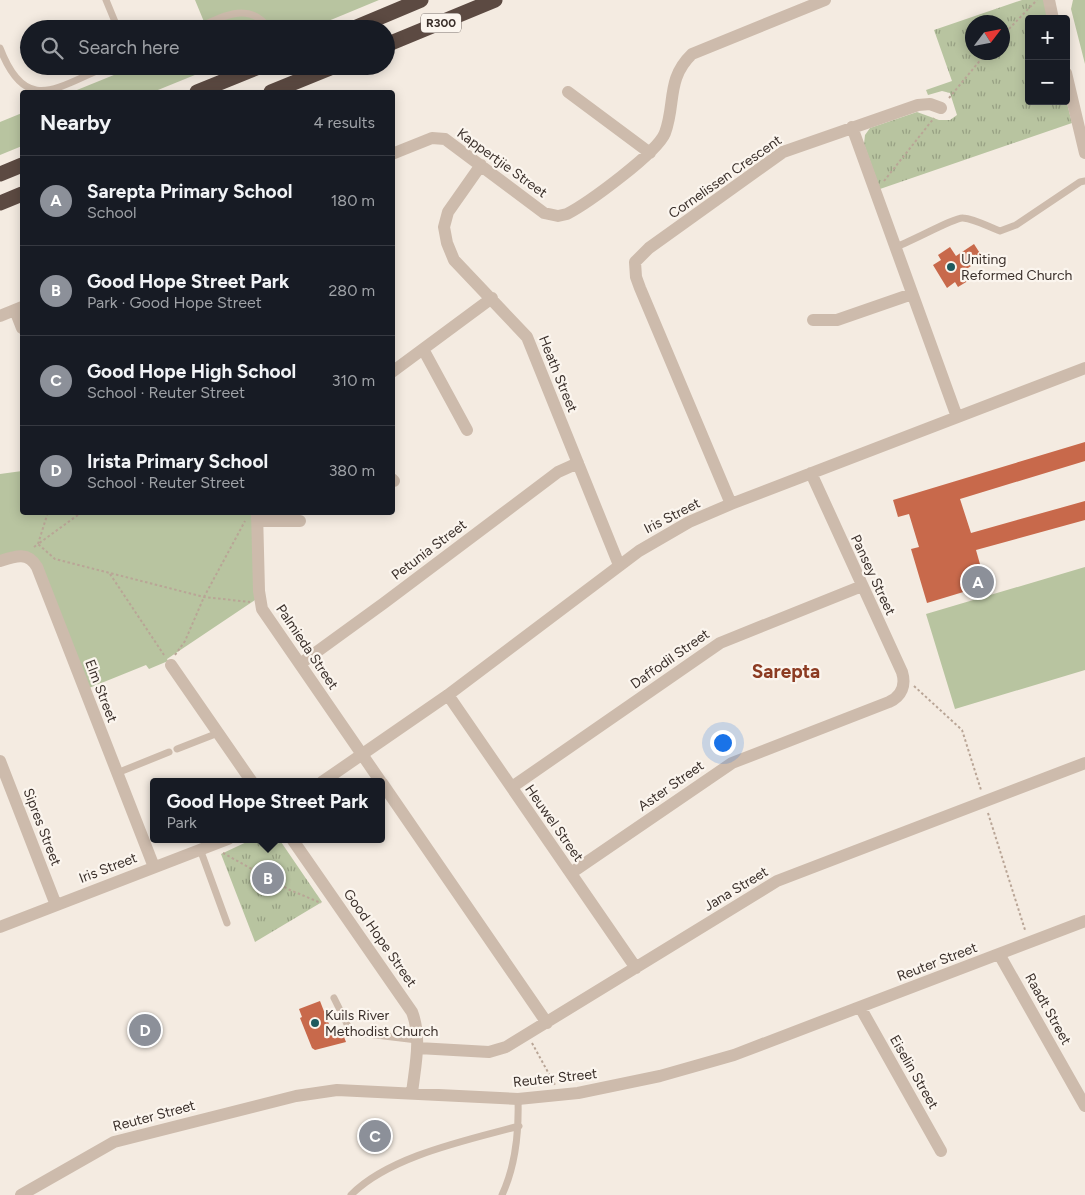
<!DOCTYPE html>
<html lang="en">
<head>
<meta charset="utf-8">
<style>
	:root { --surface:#171b24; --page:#242831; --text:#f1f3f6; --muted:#9ea1a6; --line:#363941; --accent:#8c9099 }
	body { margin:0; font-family:Figtree,sans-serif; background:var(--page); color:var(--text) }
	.controls { position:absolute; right:15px; top:15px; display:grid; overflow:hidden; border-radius:5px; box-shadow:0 2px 12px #0003 }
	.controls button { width:45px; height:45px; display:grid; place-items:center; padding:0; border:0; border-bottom:1px solid var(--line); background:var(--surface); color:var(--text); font:25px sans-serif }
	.compass { position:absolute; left:965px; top:15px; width:45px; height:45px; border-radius:50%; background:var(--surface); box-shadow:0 2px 12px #0003; rotate:58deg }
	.you { position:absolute; left:722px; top:742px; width:18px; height:18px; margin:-12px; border:4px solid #fff; border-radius:50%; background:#1a73e8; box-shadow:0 0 0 8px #1a73e833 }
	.badge { display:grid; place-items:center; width:32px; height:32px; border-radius:50%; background:var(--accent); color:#fff; font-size:16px; font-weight:700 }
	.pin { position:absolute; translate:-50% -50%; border:2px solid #fff; box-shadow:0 1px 5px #0006 }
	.popup { position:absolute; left:150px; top:778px; width:235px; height:65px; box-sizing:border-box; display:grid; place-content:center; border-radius:5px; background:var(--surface); filter:drop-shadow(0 1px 4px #0005); font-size:16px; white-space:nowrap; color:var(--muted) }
	.popup b { font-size:19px; color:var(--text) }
	.popup::after { content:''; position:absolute; left:50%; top:100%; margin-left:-10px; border:10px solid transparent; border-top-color:var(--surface) }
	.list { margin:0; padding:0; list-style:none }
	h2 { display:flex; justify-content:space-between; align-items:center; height:65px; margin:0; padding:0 20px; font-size:21px }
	h2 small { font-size:16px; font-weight:400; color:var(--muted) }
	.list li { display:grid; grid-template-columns:32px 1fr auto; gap:15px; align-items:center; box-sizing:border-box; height:90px; padding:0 20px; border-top:1px solid var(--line) }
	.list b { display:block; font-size:19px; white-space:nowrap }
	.list p { margin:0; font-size:16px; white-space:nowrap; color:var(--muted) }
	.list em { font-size:16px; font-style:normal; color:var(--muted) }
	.icon { flex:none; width:28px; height:28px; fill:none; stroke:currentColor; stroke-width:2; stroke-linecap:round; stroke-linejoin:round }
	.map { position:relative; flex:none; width:1085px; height:1195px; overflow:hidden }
	.search { position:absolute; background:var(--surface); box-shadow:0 2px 12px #0003; left:20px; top:20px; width:375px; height:55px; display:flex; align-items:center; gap:12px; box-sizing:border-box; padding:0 18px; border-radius:28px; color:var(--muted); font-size:19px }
	.panel { position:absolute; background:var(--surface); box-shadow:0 2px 12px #0003; left:20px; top:90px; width:375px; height:425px; border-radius:5px }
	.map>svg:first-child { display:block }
	.grass { fill:#b8c4a0 }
	.park { fill:url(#park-tufts); fill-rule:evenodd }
	.building { fill:#c8694b }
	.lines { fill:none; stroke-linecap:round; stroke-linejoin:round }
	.path { stroke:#b9a596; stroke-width:2; stroke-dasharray:2.5 2.5; stroke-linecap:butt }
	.lane { stroke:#cdbbac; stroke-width:7 }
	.street { stroke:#cdbbac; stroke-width:12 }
	.highway { stroke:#5c4a42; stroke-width:15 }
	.poi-dot { fill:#1f5a5e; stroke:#fbf5ee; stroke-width:2 }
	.labels { text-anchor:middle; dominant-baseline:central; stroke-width:4.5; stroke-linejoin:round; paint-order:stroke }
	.shield { fill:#fbf5ee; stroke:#756b66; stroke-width:1 }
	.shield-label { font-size:12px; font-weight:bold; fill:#3b302b }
	.street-label { font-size:14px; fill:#3b302b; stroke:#fbf5ee }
	.poi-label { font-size:14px; fill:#3b302b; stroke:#fbf5ee; text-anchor:start }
	.district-label { font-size:19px; font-weight:bold; fill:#8c3b22; stroke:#fbf5ee }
</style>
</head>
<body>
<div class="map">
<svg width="1085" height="1195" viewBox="0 0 1085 1195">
	<defs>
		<pattern id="park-tufts" width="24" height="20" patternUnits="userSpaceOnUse" patternTransform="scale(1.25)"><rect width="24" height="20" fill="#b8c4a0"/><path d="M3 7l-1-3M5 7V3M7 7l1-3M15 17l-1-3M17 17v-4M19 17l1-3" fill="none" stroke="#97a083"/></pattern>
	</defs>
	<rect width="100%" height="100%" fill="#f4ebe1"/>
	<!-- grass -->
	<path class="grass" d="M195,0H379L309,29H207Z
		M1073,0H1085V64L1071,9Z
		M136,66H217L153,92H72Z
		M22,113V146L0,155V122Z
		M22,471V512L252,513L255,600L167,659L168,661L149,669L146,665L89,688L40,565L0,557V474Z
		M1085,567V670L955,709L926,614Z"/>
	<!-- park -->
	<path class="park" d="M1022,0H1044L1048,19H1029V101H1066V99L1072,123L880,189L864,144L865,135L870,128L917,112L939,120H950L957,115L950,93L942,91L928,95L926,90L952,81L934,30ZM972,22H1002V52H972Z
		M253,839H279L322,902L255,942L221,854Z"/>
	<!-- building -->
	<path class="building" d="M974,244L983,258L965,270L971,279L958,287L955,282L947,288L933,265L941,260L938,255L950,247L956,256Z
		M1085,442V461L960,499L971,533L1085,501V520L976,550L987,589L971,593L970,590L927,603L911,549L919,547L909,514L898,517L893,500Z
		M320,1001L332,1032L341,1029L346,1042L315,1050L312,1048L300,1018L302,1017L299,1009Z"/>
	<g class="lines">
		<!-- path -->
		<path class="path" d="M1002,36L1037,0
			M949,98L987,52
			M884,181L934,118
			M82,512L38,544L55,559L204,597L250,602
			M34,547L38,544L48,512
			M110,574L164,655
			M175,655L185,641L204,597L245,521
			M914,686L962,730L981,790
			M988,813L1025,930
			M223,853L290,890L321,903
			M532,1043L555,1085"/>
		<!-- lane -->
		<path class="lane" d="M106,0L118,29
			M195,29C221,17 250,0 269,29
			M0,48C26,116 57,87 108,66
			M895,247C909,243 955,217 963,218C975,219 989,227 1000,231L1016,225L1080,182L1085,181
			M177,749L218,733
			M117,773L169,752
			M200,849L227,923
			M334,998L351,1032L417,1040
			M351,1195C389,1156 468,1140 519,1126
			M502,1195C516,1165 519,1132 518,1099"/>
		<!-- street -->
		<path class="street" d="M1049,0L1053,19
			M1066,73L1085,153
			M568,92L650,153
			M852,127L957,417
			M392,154L432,138L445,139L544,213L558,216L567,214C588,203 657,153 665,133C676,103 666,79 692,54L825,0
			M481,165L448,212L444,227L447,243L454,260L527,337L619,565
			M15,310L22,328
			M0,316L22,307
			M813,320H837L912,294
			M423,349L467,430
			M392,372L492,298
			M392,479L394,481
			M731,504L640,288L636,277L635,262L649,248L783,152L918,105L930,104L941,108
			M257,512L259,591L262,609L381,782
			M258,521H300
			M0,561C15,556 28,551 37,567L154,867
			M300,664L384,603L558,472L578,463
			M171,665L252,782
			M448,695L636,968
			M0,761L56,905
			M322,782L448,695L639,551L689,522L731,504L1085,368
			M382,783L547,1023
			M512,787L720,643L862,586
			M292,839L412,1012C422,1038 415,1066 412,1093
			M571,873L732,763L889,702C902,696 906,685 902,672L811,473
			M0,927L228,839
			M999,954L1085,1106
			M860,1007L941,1151
			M418,1048L489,1052L506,1047L777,881L1085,763
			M21,1195L114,1142L296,1096L337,1090L518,1099L578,1093L660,1076L734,1055L1085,921"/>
		<!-- highway -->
		<path class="highway" d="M352,29L421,0
			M386,45L495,0
			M197,92L261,66
			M271,92L335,66
			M0,174L22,165
			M0,203L22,194"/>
	</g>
	<!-- markers -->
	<g class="poi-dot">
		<circle cx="951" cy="267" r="5"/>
		<circle cx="315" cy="1023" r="5"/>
	</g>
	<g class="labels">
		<!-- shield labels -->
		<rect class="shield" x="421" y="13.5" width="40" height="19" rx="4"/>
		<g class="shield-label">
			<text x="441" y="23">R300</text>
		</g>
		<!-- street labels -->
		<g class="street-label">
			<text transform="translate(502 163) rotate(36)">Kappertjie Street</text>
			<text transform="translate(725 177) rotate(-35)">Cornelissen Crescent</text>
			<text transform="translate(558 374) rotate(68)">Heath Street</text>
			<text transform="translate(672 516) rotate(-27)">Iris Street</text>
			<text transform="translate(429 550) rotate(-37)">Petunia Street</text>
			<text transform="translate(873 575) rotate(65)">Pansey Street</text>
			<text transform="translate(307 647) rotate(56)">Palmieda Street</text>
			<text transform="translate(670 659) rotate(-35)">Daffodil Street</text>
			<text transform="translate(101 691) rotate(69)">Elm Street</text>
			<text transform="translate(671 786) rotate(-35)">Aster Street</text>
			<text transform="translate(554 823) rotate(55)">Heuwel Street</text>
			<text transform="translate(42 827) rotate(69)">Sipres Street</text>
			<text transform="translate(108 868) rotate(-21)">Iris Street</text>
			<text transform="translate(736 889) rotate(-31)">Jana Street</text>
			<text transform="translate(380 938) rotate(55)">Good Hope Street</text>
			<text transform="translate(937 962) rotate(-21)">Reuter Street</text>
			<text transform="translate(1048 1009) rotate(61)">Raadt Street</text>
			<text transform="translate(914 1072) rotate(60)">Eiselin Street</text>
			<text transform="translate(555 1078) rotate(-6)">Reuter Street</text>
			<text transform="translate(154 1116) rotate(-15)">Reuter Street</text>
		</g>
		<!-- poi labels -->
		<g class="poi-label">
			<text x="961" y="259">Uniting<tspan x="961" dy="16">Reformed Church</tspan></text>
			<text x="325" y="1015">Kuils River<tspan x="325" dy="16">Methodist Church</tspan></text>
		</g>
		<!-- district labels -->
		<g class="district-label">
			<text x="786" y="671">Sarepta</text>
		</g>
	</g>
</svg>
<div class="controls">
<button>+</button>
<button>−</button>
</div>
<svg class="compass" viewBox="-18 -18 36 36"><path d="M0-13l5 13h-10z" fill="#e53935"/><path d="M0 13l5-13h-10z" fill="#9ea1a6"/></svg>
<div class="you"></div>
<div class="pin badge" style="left:978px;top:582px">A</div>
<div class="pin badge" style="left:268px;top:878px">B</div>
<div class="popup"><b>Good Hope Street Park</b>Park</div>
<div class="pin badge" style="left:375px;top:1136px">C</div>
<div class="pin badge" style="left:145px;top:1030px">D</div>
<div class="search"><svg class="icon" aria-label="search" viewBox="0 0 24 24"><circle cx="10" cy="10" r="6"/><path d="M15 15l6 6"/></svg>Search here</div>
<section class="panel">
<h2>Nearby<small>4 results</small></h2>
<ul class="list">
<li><span class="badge">A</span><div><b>Sarepta Primary School</b><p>School</p></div><em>180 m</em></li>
<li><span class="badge">B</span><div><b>Good Hope Street Park</b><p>Park · Good Hope Street</p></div><em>280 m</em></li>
<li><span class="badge">C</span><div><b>Good Hope High School</b><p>School · Reuter Street</p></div><em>310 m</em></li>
<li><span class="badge">D</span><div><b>Irista Primary School</b><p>School · Reuter Street</p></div><em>380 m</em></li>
</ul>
</section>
</div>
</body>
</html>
